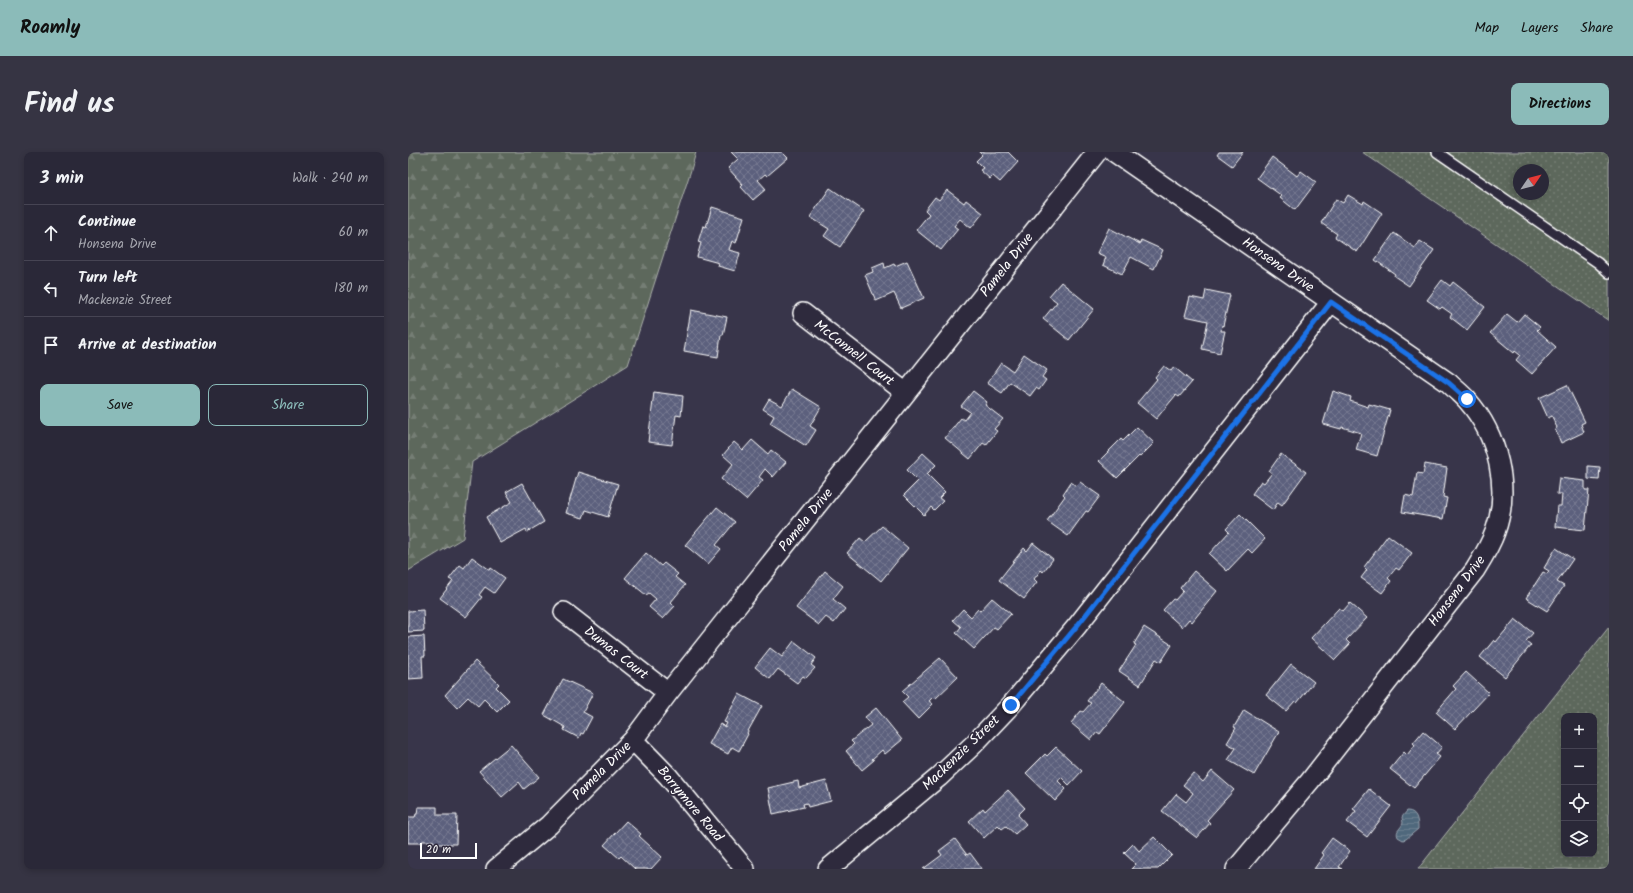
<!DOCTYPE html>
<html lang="en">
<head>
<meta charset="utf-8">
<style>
	:root { --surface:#2a2838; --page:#363443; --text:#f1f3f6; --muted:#a5a6ae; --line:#464453; --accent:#8bbbb9 }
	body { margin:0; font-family:Kalam,sans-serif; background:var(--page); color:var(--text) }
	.controls { position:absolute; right:12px; bottom:12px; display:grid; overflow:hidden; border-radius:8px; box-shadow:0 2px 6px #0003 }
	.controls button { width:36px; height:36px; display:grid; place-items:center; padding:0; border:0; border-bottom:1px solid var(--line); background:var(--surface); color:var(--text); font:20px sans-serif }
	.compass { position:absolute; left:1105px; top:12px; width:36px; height:36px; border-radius:50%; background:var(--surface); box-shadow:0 2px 6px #0003; rotate:55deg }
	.scale { position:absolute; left:12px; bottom:10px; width:57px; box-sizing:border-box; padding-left:4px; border:2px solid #fff; border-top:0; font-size:11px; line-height:14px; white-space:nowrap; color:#fff; -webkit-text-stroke:3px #2f2a3d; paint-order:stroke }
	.stop { position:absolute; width:12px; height:12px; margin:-9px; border:3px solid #1a73e8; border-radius:50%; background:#fff }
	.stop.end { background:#1a73e8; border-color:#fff; box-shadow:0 1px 4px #0008 }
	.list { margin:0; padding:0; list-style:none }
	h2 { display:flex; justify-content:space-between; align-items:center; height:52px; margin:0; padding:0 16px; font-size:17px }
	h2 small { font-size:13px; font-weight:400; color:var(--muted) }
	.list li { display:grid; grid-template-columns:26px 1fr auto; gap:12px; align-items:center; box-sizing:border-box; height:56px; padding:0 16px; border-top:1px solid var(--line) }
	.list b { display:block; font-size:15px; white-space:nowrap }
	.list p { margin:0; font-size:13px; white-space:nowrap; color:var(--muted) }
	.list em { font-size:13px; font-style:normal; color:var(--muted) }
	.actions { display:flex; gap:8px; padding:12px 16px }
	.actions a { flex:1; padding:9px 0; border:1px solid var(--accent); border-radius:8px; text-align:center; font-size:14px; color:var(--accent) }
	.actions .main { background:var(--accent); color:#111 }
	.icon { flex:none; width:22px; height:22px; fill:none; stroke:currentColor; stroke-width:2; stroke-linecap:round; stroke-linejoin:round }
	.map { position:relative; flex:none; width:1201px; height:717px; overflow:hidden; border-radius:8px }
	header { display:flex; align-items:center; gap:24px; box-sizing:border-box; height:56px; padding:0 20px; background:var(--accent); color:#111 }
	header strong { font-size:19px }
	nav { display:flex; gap:22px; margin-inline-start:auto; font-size:14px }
	.intro { display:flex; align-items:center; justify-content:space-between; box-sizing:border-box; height:96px; padding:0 24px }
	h1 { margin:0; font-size:28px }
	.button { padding:10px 18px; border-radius:8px; background:var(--accent); color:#111; font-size:14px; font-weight:700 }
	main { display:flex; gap:24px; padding:0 24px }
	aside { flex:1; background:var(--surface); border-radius:8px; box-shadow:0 2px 6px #0003 }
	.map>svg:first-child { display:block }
	.grass { fill:url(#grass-dots); stroke:#aeb3ad; fill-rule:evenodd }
	.forest { fill:url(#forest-firs); stroke:#aeb3ad }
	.water { fill:url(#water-rules); stroke:#96a4b0 }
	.building { fill:url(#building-cross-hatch); stroke:#fff }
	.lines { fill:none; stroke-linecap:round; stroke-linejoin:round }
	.service-casing { stroke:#fff; stroke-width:12 }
	.minor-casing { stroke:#fff; stroke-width:22 }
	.service { stroke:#2f2a3d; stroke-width:9 }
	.minor { stroke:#2f2a3d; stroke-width:19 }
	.route { stroke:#1a73e8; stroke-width:5 }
	.labels { text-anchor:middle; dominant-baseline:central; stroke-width:3.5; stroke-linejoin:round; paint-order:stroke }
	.street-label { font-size:14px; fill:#fff; stroke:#2f2a3d }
</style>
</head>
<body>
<header>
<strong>Roamly</strong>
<nav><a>Map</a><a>Layers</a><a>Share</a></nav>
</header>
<div class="intro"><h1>Find us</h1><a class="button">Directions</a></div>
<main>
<aside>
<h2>3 min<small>Walk · 240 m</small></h2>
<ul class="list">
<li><svg class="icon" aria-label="ahead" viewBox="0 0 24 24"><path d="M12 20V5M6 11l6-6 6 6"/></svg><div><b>Continue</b><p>Honsena Drive</p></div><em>60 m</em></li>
<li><svg class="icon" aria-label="left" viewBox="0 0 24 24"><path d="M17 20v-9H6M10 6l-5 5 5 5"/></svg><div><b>Turn left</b><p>Mackenzie Street</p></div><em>180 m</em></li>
<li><svg class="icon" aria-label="arrive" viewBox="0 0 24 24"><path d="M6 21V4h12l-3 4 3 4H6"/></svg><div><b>Arrive at destination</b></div></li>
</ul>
<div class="actions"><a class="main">Save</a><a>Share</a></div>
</aside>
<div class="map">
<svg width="1201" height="717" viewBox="0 0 1201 717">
	<defs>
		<pattern id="grass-dots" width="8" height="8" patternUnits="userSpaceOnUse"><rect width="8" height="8" fill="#5d675b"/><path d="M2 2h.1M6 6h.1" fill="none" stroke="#757e74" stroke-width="1.8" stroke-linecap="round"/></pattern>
		<pattern id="forest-firs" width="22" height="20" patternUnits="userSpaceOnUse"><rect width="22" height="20" fill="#5d675b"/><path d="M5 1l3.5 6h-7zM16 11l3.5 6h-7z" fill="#757e74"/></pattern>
		<pattern id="water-rules" width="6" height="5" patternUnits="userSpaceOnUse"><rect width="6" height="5" fill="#50677b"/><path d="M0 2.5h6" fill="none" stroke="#6a7e8f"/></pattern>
		<pattern id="building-cross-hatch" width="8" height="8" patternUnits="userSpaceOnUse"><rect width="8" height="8" fill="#5c607d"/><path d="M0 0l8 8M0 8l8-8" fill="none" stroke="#747890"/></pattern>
	</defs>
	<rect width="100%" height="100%" fill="#38354a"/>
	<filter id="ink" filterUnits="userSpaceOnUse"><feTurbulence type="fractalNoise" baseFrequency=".025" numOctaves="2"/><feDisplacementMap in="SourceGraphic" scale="8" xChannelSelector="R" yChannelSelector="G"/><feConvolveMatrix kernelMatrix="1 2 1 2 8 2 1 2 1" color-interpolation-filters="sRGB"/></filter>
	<g filter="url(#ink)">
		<!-- grass -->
		<path class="grass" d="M954,0H1201V169ZM1111,18H1135V42H1111Z
			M1201,475V717H1010ZM1156,564H1186V702H1156Z"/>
		<!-- forest -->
		<path class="forest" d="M0,0H288L283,18L220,213L64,310L55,386L0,419Z"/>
		<!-- water -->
		<path class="water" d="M999,659C1009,659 1010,669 1010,677L998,687L995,688L990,685C987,678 993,677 995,671L994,665Z"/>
		<!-- building -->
		<path class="building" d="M323,0H374L380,6L359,24L357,22L350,28L358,37L345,48L333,35L335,33L320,16L330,7Z
			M571,0H600L610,10L592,30L585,24L582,27L572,18L575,16L568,9L574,3Z
			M811,0H835L824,14L809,3Z
			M864,5L889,24L893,19L908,30L887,58L872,46L874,44L849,26Z
			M422,36L456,59L432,95L416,84L421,77L402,65Z
			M539,38L556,51L558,48L575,61L563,76L552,67L546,74L550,77L533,98L508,78L521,62L517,58L527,45L531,48Z
			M940,43L955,52L956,49L974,61L949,100L927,85L929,82L913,71L928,47L935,51Z
			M304,55L336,65L328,91L324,89L321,98L332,101L327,119L310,114L311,111L289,105L293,91L290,90L295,74L298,75Z
			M701,76L732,92L733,88L755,98L746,117L723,105L714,122L695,113L698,105L689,101Z
			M986,81L1007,96L1012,89L1026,98L1001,134L986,124L987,122L967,108Z
			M499,109L516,146L493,156L486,141L468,149L457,123L465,120L464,116L476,111L477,116L486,112L487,114Z
			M1034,128L1042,134L1045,130L1077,155L1059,178L1042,165L1044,162L1034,155L1032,157L1019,148Z
			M653,130L686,157L661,188L635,167L649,150L641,144Z
			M798,138L822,143L815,174L814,173L813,179H817L812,201L794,197L800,169L777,164L782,145L796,148Z
			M283,158L319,165L315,183H313L310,205L276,199Z
			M1099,162L1109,170L1116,162L1132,175L1129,178L1148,195L1124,222L1108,208L1112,203L1107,199L1106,201L1082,181Z
			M616,202L639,218L634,225L638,228L631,238L628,236L622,244L602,230L594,241L579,231L593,211L605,219Z
			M756,214L763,219L766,215L784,230L771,245L768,243L748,267L729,251L749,227L747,225Z
			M1159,233L1177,270L1173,272L1176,280L1153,291L1147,277L1149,276L1144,264L1140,266L1131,246Z
			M384,237L413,255L402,274L408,278L398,294L362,271L366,264L355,257L361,247L374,254Z
			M565,239L579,250L577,253L595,267L586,277L589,279L578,293L575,291L562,307L537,286L553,266L556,268L562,260L553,254Z
			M925,239L943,245L942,249L960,255L961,252L982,258L969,304L948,298L953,281L934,275L933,277L915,272Z
			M246,240L275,244L273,264L268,263L264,293L240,290Z
			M729,275L746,291L732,305L731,304L709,326L691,309L713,287L715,289Z
			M344,288L360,302L363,298L378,310L365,325L357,317L351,325L355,328L338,348L313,327L325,312L315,303L326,290L335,298Z
			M515,301L528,313L519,322L537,340L531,346L535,349L526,358L523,355L516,363L496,343L510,329L499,318Z
			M873,302L898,320L874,353L870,350L865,358L844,342L853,329L856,331L864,321L861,319Z
			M1017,312L1039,316L1035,345L1039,346L1035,367L994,360L997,343L1005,345L1009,321L1015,322Z
			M1180,314L1192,315L1191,328L1180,327Z
			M170,320L210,332L200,365L178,358L175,366L158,361Z
			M1151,326L1177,329V338H1181L1177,378L1147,375L1149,354H1153L1154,342H1149Z
			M663,330L668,334L672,330L692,344L680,360L678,359L660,384L639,369L657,344L655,342Z
			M114,331L136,370L119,380L118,377L92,391L78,365L104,350L98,340Z
			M309,355L327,370L308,393L313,397L300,412L277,393Z
			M832,362L857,387L844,401L840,397L819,419L801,402L821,380L818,377Z
			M474,374L500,396L473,429L439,401L452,386L457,390Z
			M980,383L1004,401L991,418L988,416L980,426L983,429L974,441L953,426L959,418L956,415Z
			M625,391L645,407L635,420L633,418L626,427L629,430L616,447L591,428L616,396L619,399Z
			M1148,396L1165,407L1149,430L1156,434L1139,459L1118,446L1135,420L1139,422L1141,419L1136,416Z
			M238,401L253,414L256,411L270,422L267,425L277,433L263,450L267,454L255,467L241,455L248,447L241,441L238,443L217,426Z
			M64,405L82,418L83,416L97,426L86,441L77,435L71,443L74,445L58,465L32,446L45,429L41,427L52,413L56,416Z
			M417,419L435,434L425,447L437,457L426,471L418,465L411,473L388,456Z
			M786,419L809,439L784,470L781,467L774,475L755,458L765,447L767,448L775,439L772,436Z
			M584,446L603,462L589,477L586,475L566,497L548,481L553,475L545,468L555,457L563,465L570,457L572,459Z
			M942,451L959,466L938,488L942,492L927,508L903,486L931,456L935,459Z
			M15,458L16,479L0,480V459Z
			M1107,467L1125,481L1118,489L1123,493L1097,525L1072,505L1086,488L1088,490Z
			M736,475L764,493L753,510L748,507L732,533L711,519L728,493L726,492Z
			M16,484L17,504H14L15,526L0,527V485Z
			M386,489L408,506L403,513L407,516L398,526L395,524L389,531L370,517L362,527L347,515L362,496L374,505Z
			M532,506L550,525L527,547L525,545L521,549L525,552L510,567L494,550L500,545L494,539Z
			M67,509L91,532L88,535L101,548L89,560L76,547L70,554L60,545L49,556L37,543Z
			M883,512L906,530L889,551L887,549L878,559L858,543Z
			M1058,520L1081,541L1047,577L1028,560L1048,537L1045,534Z
			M155,527L185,541L175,560L184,565L175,582L173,581L171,586L156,578L157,575L136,563Z
			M693,531L717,550L692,582L689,580L683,588L663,571L673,559L675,560L683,551L679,549Z
			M331,542L354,554L339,581L340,582L331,599L324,595L320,602L301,592L312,572L317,575L319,571L316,570Z
			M468,556L494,588L477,602L474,598L464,607L466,608L454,618L438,599L446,592L443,589L463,573L457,565Z
			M836,558L871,580L846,623L820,608L828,596L819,591L828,576L826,575Z
			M1015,579L1034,595L1028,602L1032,605L1006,636L982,617L996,600L999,603L1007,593L1005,591Z
			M103,593L131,625L116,637L111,630L94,645L71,619Z
			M648,595L674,619L661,633L653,625L650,629L658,637L647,649L618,621L637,602L639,604Z
			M804,619L826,638L799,668L802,671L789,686L754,659L768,642L778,650L785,641L775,633L785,621L795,630Z
			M390,629L391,636L418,629L423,649L400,655L399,651L395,652L396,655L365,662L360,636Z
			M961,637L983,654L959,685L939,670L948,659L945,657Z
			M600,638L617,656L610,663L618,672L607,682L598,674L594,677L590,673L576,686L561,669L575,656L577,659Z
			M10,655H29V663H49L48,692H26V689H14V691H0V665H7L8,662H9Z
			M218,669L233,682L231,684L254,705L243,717H227L213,704L211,706L196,693Z
			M746,685L764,703L750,717H723L728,712L716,701L725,692L731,699Z
			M924,686L942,699L931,715L935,717H906L916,703L913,701Z
			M547,687L559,703L562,701L574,717H515L534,703L531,699Z"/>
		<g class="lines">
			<defs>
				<path id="service" d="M1029,0L1190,111L1201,121"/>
				<path id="minor" d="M706,0L1041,231C1047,237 1054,242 1059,248C1090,283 1103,336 1087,380C1082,394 1075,405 1067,418L902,629L828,717
					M395,161L498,241
					M156,460L260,541
					M225,588L260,624L337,717
					M88,717L141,673L225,588L260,541L689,0
					M420,717L531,625L565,593L603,553L669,474L923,150"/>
			</defs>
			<!-- service casing -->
			<use href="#service" class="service-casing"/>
			<!-- minor casing -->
			<use href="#minor" class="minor-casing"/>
			<!-- service -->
			<use href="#service" class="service"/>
			<!-- minor -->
			<use href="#minor" class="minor"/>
		</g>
	</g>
	<g class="lines" filter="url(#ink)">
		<!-- route -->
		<path class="route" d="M603,553L669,474L923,150L1041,231L1059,247"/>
	</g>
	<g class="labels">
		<!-- street labels -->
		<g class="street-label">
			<text transform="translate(599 113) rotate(-52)">Pamela Drive</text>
			<text transform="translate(870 113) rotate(35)">Honsena Drive</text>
			<text transform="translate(446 201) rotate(38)">McConnell Court</text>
			<text transform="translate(398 368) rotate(-51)">Pamela Drive</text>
			<text transform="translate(1049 439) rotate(-53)">Honsena Drive</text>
			<text transform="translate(208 501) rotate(38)">Dumas Court</text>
			<text transform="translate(553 601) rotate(-44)">Mackenzie Street</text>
			<text transform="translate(194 619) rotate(-45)">Pamela Drive</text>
			<text transform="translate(282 652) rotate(50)">Barrymore Road</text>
		</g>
	</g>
</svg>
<div class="controls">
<button>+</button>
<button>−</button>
<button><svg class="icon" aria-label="locate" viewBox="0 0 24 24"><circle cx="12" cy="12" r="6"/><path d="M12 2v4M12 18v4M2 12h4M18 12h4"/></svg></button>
<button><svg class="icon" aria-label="layers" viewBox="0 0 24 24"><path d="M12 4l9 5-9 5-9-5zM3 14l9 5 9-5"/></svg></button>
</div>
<svg class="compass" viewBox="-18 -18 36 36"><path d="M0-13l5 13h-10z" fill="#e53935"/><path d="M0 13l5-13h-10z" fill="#a5a6ae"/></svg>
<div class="scale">20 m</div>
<div class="stop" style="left:1059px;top:247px"></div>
<div class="stop end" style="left:603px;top:553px"></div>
</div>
</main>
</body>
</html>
